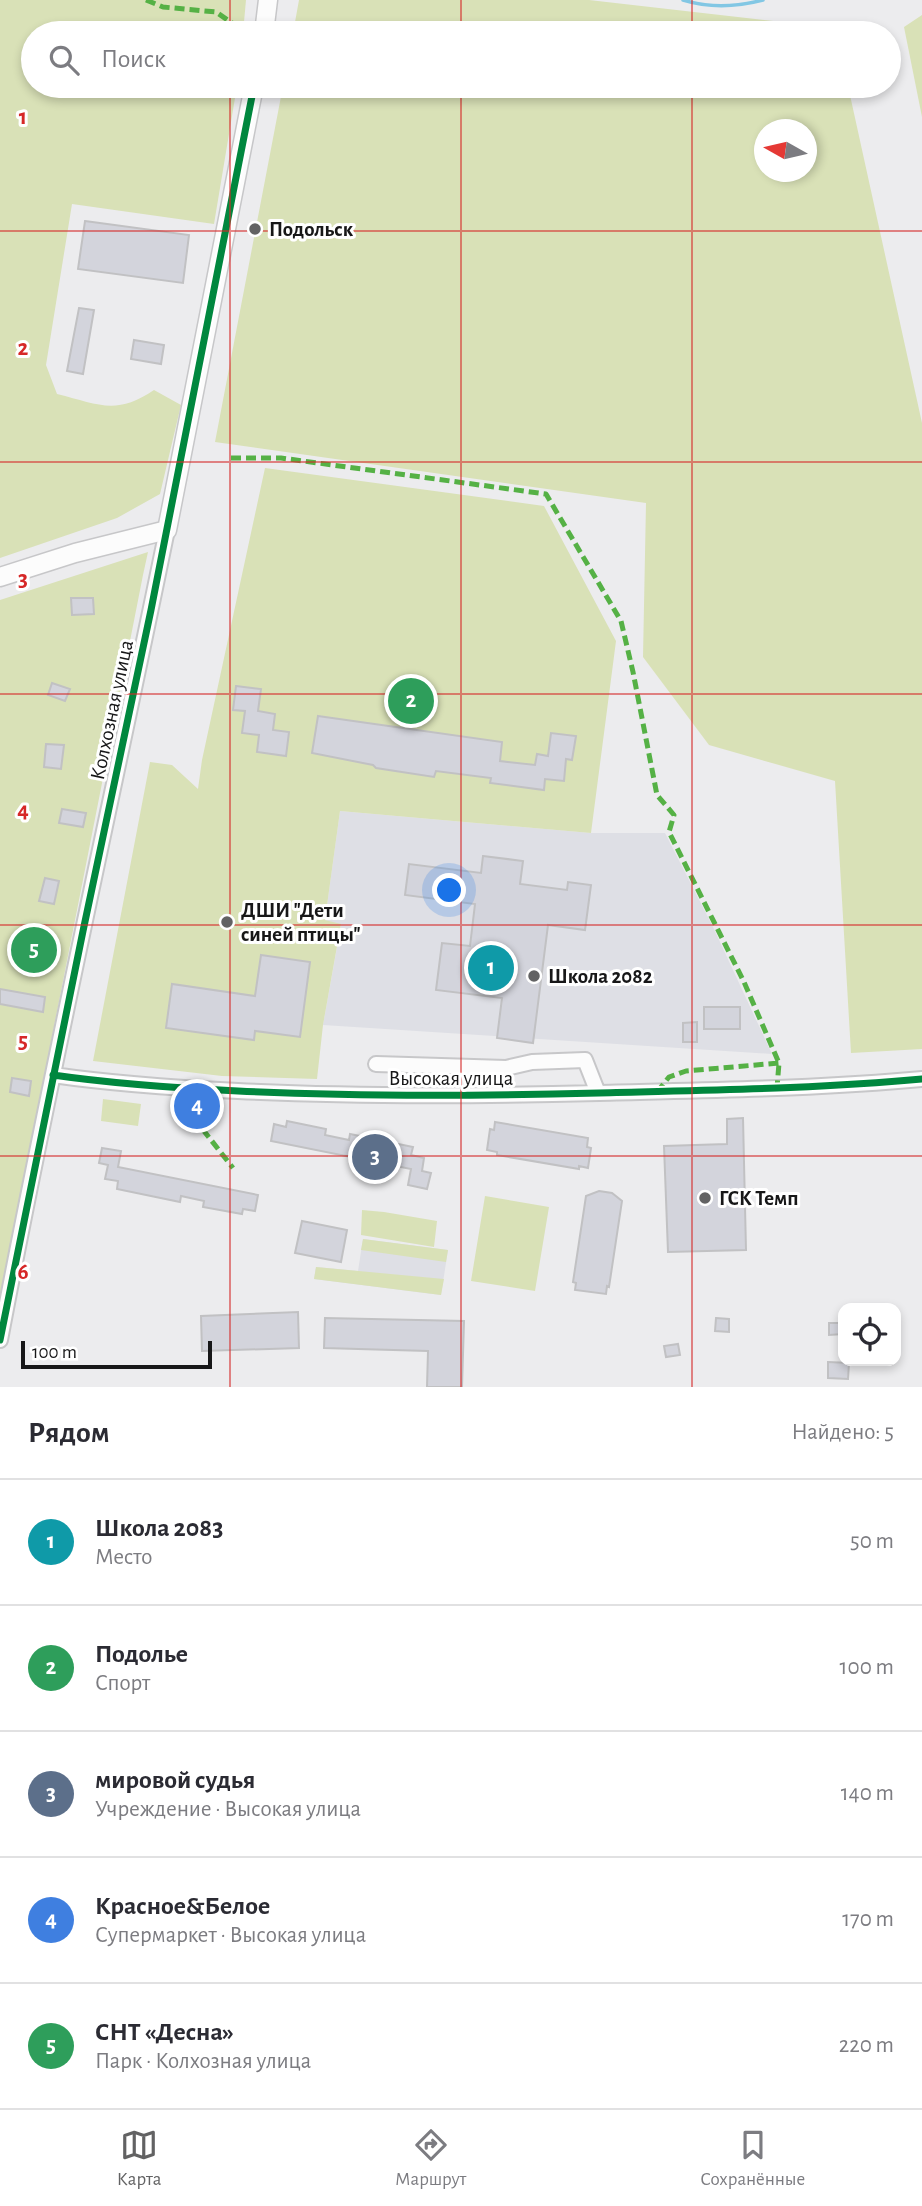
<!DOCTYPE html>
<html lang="ru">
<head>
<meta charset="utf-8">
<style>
	:root { --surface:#fff; --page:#f7f7f7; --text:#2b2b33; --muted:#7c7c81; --line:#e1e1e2; --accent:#626263 }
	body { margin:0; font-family:"Alegreya Sans",sans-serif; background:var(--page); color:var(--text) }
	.controls { position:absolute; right:21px; bottom:21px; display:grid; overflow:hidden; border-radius:14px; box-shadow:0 4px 10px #0003 }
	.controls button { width:63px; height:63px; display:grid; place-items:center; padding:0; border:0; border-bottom:2px solid var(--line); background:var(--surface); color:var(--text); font:35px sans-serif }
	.compass { position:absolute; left:754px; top:119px; width:63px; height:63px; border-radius:50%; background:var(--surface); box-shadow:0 4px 10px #0003; rotate:278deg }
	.scale { position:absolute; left:21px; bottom:18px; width:191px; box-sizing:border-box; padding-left:7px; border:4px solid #171718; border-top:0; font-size:19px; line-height:24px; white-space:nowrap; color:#171718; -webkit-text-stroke:5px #fff; paint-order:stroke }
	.you { position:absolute; left:450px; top:891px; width:24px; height:24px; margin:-18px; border:5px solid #fff; border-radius:50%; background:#1a73e8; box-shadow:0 0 0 10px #1a73e833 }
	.badge { display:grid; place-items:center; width:46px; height:46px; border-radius:50%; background:var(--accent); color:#fff; font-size:23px; font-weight:700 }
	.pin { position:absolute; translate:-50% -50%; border:4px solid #fff; box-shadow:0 2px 7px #0006 }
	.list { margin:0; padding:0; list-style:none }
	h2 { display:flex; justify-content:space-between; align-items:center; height:91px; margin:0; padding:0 28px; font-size:30px }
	h2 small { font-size:23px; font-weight:400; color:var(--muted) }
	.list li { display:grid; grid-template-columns:46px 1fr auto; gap:21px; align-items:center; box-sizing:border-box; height:126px; padding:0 28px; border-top:2px solid var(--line) }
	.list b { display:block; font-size:26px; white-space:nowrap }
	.list p { margin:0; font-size:23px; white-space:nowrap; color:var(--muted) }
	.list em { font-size:23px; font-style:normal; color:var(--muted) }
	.icon { flex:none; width:38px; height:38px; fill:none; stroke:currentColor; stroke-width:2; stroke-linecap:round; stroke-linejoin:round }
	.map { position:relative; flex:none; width:922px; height:1387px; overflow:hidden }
	.search { position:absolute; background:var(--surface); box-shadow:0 4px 10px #0003; left:21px; right:21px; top:21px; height:77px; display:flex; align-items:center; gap:18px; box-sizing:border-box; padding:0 24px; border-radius:38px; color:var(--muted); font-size:26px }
	.sheet { height:721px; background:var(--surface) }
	nav { display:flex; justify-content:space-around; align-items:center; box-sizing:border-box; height:98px; border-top:2px solid var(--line); background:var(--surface); font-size:19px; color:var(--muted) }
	nav a { display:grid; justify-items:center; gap:4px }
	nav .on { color:var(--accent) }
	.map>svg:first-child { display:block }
	.built { fill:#dedfe5 }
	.green { fill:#d9e1b7; fill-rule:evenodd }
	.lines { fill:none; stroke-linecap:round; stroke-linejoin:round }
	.stream { stroke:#82c7e4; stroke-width:3.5 }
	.building { fill:#d3d4dc; stroke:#c1c1c3; stroke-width:2 }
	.minor-casing { stroke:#c7c7c9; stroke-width:18 }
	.tertiary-casing { stroke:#c7c7c9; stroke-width:21 }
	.minor { stroke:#fcfcfc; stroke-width:14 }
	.tertiary { stroke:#fcfcfc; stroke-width:18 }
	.quiet { stroke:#55b145; stroke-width:5; stroke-dasharray:10 5; stroke-linecap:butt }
	.cycleway-casing { stroke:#fff; stroke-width:11 }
	.cycleway { stroke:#00873e; stroke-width:7 }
	.grid { fill:none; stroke:#d62828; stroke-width:2; stroke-opacity:0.55 }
	.poi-dot { fill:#626263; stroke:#fff; stroke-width:2.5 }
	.labels { text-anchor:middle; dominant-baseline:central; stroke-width:6; stroke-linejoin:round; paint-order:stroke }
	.poi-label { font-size:21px; font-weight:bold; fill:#171718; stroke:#fff; text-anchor:start }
	.street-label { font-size:21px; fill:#171718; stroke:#fff }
	.grid-label { font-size:23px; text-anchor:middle; font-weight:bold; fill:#d62828; stroke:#fff; stroke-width:6; stroke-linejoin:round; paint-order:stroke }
</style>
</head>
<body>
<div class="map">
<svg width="922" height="1387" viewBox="0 0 922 1387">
	<rect width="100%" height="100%" fill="#ececee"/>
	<!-- built -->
	<path class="built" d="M340,811L591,833H665L713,927L772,1054L323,1025L341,925L325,920Z
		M363,1239L448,1250L441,1295L314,1279L316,1267L358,1271Z"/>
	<!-- green -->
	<path class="green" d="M0,0H246L243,33H33V86H237L214,224L72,204L46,365L57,394C98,404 116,416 154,390L181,405L160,494L117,518L0,558Z
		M299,0H589L800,24L814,33H293Z
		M922,15V117L904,27Z
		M283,86H848L922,423V1049L851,1053L835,781L709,745L643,657L646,503L215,442ZM764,130H806V172H764Z
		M265,468L544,506L616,641L591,833L340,811L325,920L341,924L323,1025L317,1079L222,1076L93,1061L150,762L172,765L198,789L202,760Z
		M148,552L143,575L0,1301V600Z
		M103,1099L141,1104L138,1126L101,1121Z
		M485,1196L549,1207L535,1291L471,1281Z
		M362,1210L384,1212L437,1221L434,1247L361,1235Z
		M363,1239L448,1250L446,1262L361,1250Z
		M316,1267L444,1279L441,1295L314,1279Z"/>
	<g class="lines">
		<!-- stream -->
		<path class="stream" d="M683,0C709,8 736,7 763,0"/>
	</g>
	<!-- building -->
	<path class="building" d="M85,221L189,235L183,283L78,269Z
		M79,308L94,310L83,374L67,371Z
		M134,340L164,345L161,364L131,359Z
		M71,598H93L94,614L72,615Z
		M52,683L70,689L65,701L48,695Z
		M236,686L261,689L258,711L275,714L273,730L289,732L286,756L257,752L259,735L242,733L245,711L233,710Z
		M318,716L502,742L500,761L535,765L537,754L548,756L551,733L576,736L572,760L566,759L564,781L545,779L544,790L490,783L491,778L436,771L434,777L376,768L373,765L312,753Z
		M46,744L64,745L61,769L44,767Z
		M62,809L86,813L83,827L59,823Z
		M483,856L523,861L520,884L567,890L568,882L591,885L585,930L548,925L533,1043L497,1038L502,998L436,990L442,943L470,946L475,904L405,895L409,864L481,873Z
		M45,878L59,881L54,904L39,901Z
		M261,955L310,962L300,1037L255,1031L254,1040L166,1028L172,984L255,996Z
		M0,989L45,997L43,1012L0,1004Z
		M704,1007H740V1029H704Z
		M697,1022V1042H683V1023Z
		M12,1078L31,1081L29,1096L10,1092Z
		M183,1098L222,1100L221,1108L216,1107L215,1118L184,1114L177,1104Z
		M743,1118L746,1250L668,1252L664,1146L727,1144V1119Z
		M287,1121L326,1129L325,1135L349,1140L350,1134L413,1147L411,1155L424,1158L422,1171L431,1173L427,1189L408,1185L411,1169L271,1141L274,1124L286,1127Z
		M495,1122L588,1138L587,1147L591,1148L588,1168L579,1166V1169L497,1155V1152L487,1150L490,1129L494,1130Z
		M102,1148L121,1151L118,1167L258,1195L255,1211L243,1209L242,1214L203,1207L204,1201L181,1196L180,1202L117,1189L118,1181L105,1179L108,1165L99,1163Z
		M599,1191L612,1193L622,1201L609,1287L607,1286L606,1294L575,1290L576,1283L573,1282L586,1196Z
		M302,1221L347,1230L341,1262L295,1253Z
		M298,1312L299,1348L202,1351L201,1316Z
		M325,1318L464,1321L462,1387H427L428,1351L324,1348Z
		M716,1318L729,1319V1332L715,1331Z
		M829,1323H843V1334L829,1335Z
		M678,1344L680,1355L666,1357L664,1346Z
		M828,1362L849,1363L848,1379L828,1378Z"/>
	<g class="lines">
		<defs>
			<path id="minor" d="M376,1064L506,1068L532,1062L585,1060L598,1093
				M53,1075C115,1084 176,1088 238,1091C359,1097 478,1096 599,1093C707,1090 815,1089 922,1079
				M0,1340C51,1069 112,800 167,530"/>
			<path id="tertiary" d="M264,33L268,0
				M0,577L75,553L167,530L254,86"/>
		</defs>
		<!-- minor casing -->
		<use href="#minor" class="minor-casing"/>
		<!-- tertiary casing -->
		<use href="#tertiary" class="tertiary-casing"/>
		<!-- minor -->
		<use href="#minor" class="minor"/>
		<!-- tertiary -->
		<use href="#tertiary" class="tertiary"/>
		<!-- quiet -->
		<path class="quiet" d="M146,0L163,7L216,12L232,23L249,31L261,33
			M231,458H281L546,494L621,621L633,672L657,795L674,815L669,832L744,982L779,1063L777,1088
			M657,1092L669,1077L686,1071L779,1063
			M179,1114L193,1117L233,1168"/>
		<defs>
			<path id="cycleway" d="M53,1075C115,1084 176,1088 238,1091C359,1097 478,1096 599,1093C707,1090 815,1089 922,1079
				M0,1340L83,931L151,610L254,86"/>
		</defs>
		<!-- cycleway casing -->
		<use href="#cycleway" class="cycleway-casing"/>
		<!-- cycleway -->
		<use href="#cycleway" class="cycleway"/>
	</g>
	<!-- grid -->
	<path class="grid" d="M230,0V33M461,0V33M692,0V33M230,86V1387M461,86V1387M692,86V1387M0,231H922M0,462H922M0,694H922M0,925H922M0,1156H922"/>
	<!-- markers -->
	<g class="poi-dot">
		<circle cx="255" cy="229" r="7"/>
		<circle cx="227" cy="922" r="7"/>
		<circle cx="534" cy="976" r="7"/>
		<circle cx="705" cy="1198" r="7"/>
	</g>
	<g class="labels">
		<!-- poi labels -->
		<g class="poi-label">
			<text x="269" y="229">Подольск</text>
			<text x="241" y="910">ДШИ "Дети<tspan x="241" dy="24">синей птицы"</tspan></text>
			<text x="548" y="976">Школа 2082</text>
			<text x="719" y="1198">ГСК Темп</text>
		</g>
		<!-- street labels -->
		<g class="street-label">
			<text transform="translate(112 710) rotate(-78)">Колхозная улица</text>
			<text x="451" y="1078">Высокая улица</text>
		</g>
	</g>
	<g class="grid-label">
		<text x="23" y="124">1</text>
		<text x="23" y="355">2</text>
		<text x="23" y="586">3</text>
		<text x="23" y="817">4</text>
		<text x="23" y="1048">5</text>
		<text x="23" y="1279">6</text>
	</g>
</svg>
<div class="controls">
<button><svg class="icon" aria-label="locate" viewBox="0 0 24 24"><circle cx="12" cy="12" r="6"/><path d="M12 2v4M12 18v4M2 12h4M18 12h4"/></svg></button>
</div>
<svg class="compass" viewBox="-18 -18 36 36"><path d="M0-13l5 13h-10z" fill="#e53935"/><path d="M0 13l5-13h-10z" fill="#7c7c81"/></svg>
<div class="scale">100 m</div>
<div class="you"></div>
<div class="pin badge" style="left:491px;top:968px;background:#0f9aa8">1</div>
<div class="pin badge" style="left:411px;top:701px;background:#2e9e5b">2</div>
<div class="pin badge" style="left:375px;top:1157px;background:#5c6f8a">3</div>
<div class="pin badge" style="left:197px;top:1106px;background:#3f7fe0">4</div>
<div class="pin badge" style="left:34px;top:950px;background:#2e9e5b">5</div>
<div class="search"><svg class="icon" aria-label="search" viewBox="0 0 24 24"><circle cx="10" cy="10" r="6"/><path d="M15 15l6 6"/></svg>Поиск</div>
</div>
<section class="sheet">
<h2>Рядом<small>Найдено: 5</small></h2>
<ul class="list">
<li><span class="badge" style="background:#0f9aa8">1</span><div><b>Школа 2083</b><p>Место</p></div><em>50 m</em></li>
<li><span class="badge" style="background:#2e9e5b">2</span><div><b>Подолье</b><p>Спорт</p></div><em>100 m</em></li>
<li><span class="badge" style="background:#5c6f8a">3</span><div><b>мировой судья</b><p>Учреждение · Высокая улица</p></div><em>140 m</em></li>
<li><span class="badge" style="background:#3f7fe0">4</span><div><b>Красное&amp;Белое</b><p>Супермаркет · Высокая улица</p></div><em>170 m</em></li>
<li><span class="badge" style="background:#2e9e5b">5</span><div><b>СНТ «Десна»</b><p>Парк · Колхозная улица</p></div><em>220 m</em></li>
</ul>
</section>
<nav>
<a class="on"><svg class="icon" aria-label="map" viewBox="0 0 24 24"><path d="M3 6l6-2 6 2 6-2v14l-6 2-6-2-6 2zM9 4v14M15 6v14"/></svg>Карта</a>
<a><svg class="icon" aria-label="directions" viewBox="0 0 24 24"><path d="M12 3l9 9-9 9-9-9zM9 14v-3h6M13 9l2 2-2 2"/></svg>Маршрут</a>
<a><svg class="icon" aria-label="saved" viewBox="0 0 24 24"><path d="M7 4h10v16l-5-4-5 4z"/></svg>Сохранённые</a>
</nav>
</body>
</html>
